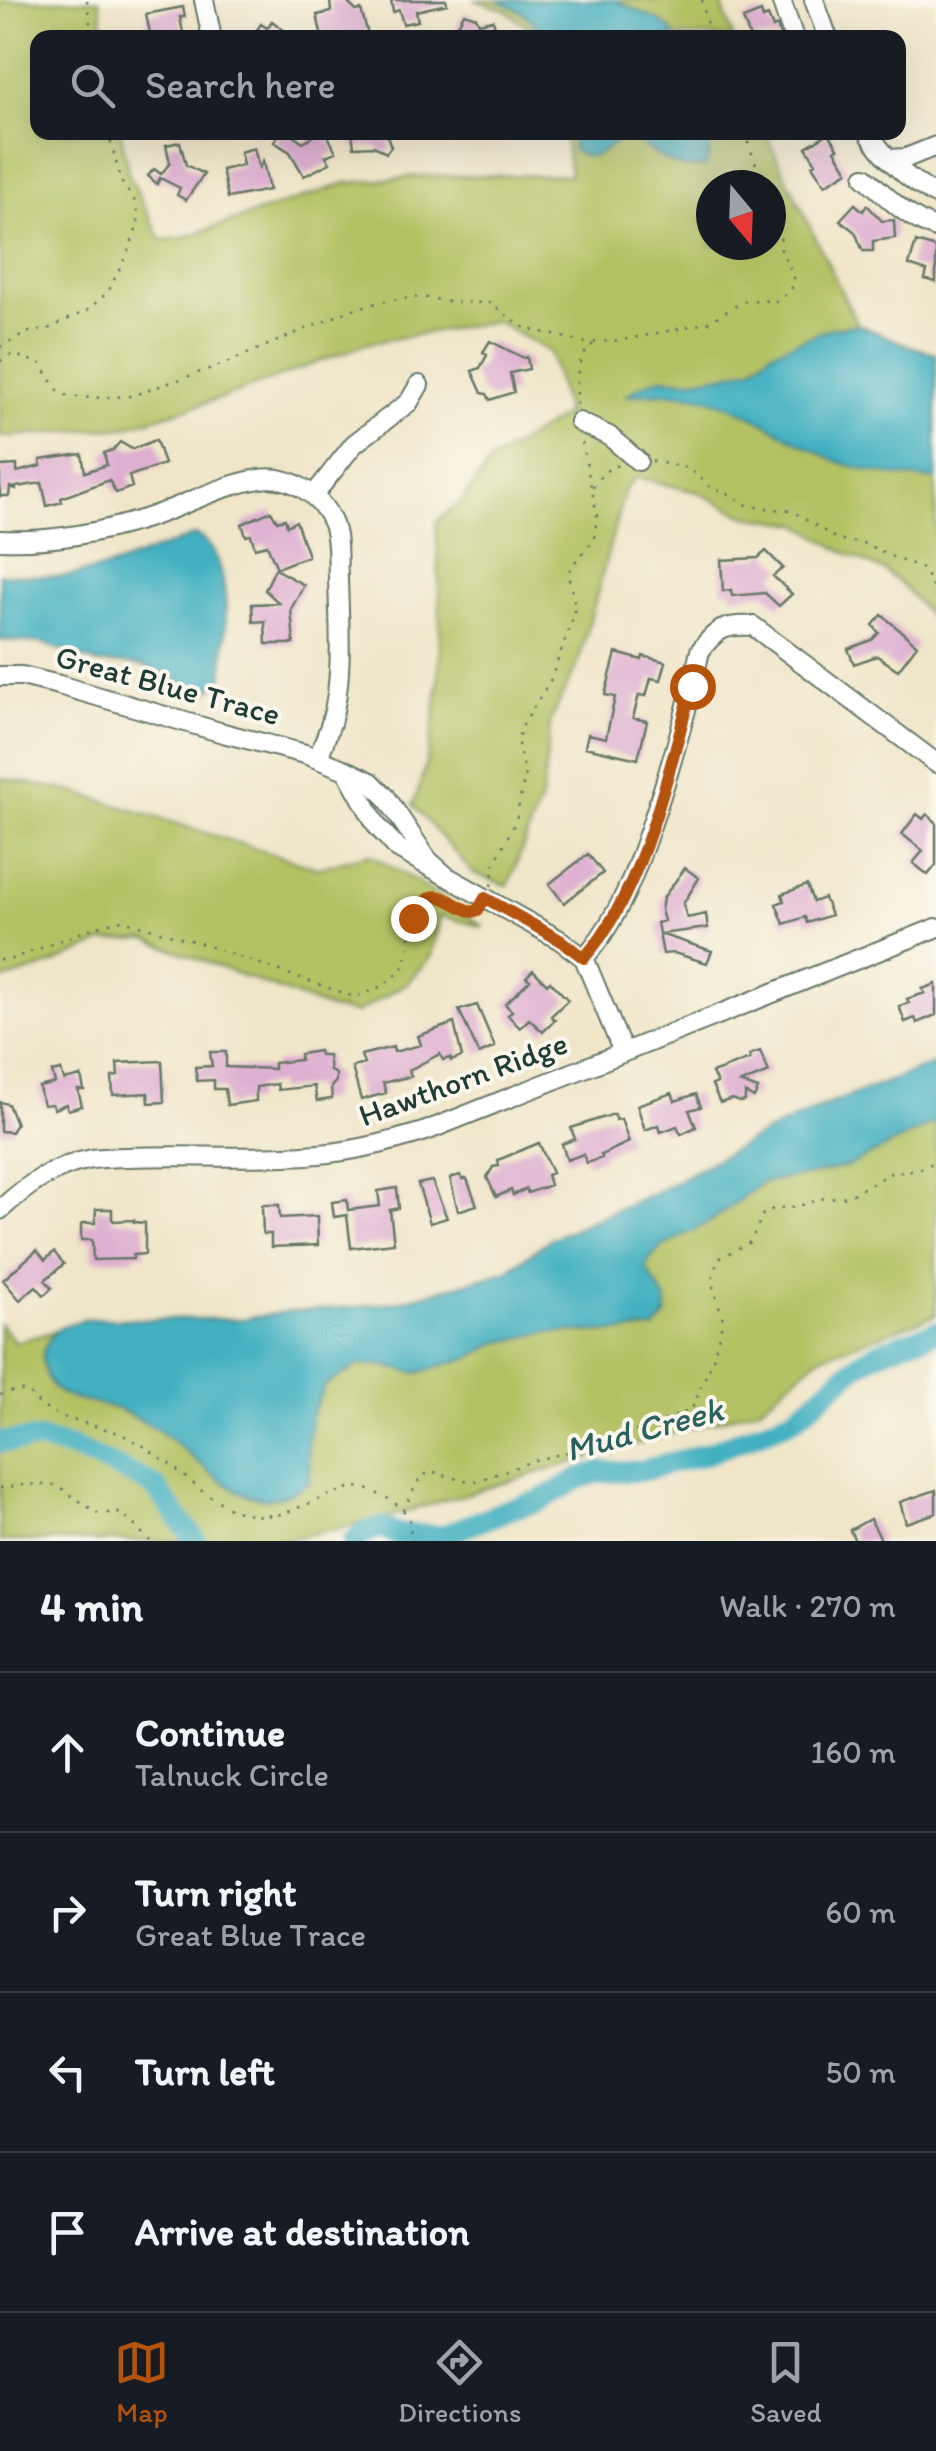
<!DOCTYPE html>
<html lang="en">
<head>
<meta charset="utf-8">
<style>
	:root { --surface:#171b24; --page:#20242c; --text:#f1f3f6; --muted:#9ea1a6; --line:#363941; --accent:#b45309 }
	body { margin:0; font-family:Itim,sans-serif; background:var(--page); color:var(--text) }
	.compass { position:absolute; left:696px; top:170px; width:90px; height:90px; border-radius:50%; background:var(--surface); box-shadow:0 10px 40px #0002; rotate:161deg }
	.stop { position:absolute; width:30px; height:30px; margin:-22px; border:8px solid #b45309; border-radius:50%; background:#fff }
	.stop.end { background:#b45309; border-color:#fff; box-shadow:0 2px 10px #0008 }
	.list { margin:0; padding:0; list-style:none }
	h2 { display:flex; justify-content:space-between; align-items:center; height:130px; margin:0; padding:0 40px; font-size:42px }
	h2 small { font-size:32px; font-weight:400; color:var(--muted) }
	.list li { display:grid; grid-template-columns:65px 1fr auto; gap:30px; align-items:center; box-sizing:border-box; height:160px; padding:0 40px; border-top:2px solid var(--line) }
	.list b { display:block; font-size:38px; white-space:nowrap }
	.list p { margin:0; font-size:32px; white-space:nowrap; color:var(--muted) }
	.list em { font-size:32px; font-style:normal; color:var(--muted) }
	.icon { flex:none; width:55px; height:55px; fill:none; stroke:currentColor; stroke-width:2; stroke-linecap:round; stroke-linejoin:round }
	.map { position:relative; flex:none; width:936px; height:1541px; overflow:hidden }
	.search { position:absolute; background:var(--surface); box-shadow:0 10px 40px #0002; left:30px; right:30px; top:30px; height:110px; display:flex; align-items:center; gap:25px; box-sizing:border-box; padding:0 35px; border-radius:20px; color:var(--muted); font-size:38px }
	.sheet { height:770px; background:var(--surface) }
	nav { display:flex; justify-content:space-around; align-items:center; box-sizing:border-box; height:140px; border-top:2px solid var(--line); background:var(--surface); font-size:28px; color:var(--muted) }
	nav a { display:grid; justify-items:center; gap:5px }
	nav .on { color:var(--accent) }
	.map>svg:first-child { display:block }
	.green { fill:#b4c163; stroke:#6a7f4c; stroke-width:2.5; fill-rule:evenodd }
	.water { fill:#43b0c1; stroke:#31767a; stroke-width:2.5 }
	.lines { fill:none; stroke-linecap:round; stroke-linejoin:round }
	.river { stroke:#43b0c1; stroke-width:22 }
	.building { fill:#deafd0 }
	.minor-casing { stroke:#687868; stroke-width:22 }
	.path { stroke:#687868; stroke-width:2.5; stroke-dasharray:2.5 8; stroke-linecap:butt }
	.minor { stroke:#fff; stroke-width:18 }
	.route { stroke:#b45309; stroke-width:12 }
	.labels { text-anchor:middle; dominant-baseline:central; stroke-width:8; stroke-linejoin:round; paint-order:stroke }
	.street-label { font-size:32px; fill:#1f3d34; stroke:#fbf7ec }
	.water-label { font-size:35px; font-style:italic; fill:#2a605e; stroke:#fbf7ec }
</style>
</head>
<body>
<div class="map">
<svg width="936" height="1541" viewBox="0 0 936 1541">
	<rect width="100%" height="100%" fill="#fbf7ec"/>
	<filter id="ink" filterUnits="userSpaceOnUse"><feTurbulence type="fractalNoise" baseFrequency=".01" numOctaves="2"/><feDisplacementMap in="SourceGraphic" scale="20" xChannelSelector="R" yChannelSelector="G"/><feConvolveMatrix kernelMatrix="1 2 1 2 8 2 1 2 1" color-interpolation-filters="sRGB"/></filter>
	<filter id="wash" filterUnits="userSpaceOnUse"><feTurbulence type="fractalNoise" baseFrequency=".0048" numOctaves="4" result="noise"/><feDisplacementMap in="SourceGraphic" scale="40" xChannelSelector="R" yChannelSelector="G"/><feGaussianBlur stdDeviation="2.25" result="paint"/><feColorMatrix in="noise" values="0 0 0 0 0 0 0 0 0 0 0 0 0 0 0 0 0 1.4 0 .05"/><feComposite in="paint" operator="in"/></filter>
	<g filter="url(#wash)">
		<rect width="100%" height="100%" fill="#efe5c8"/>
		<!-- green -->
		<path class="green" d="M0,0H99L105,37L38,38V132L121,133L128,173L161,240L182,238L347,183L422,176L570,175L564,133H765L857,324L909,346L936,354V624L902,585L885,571L838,549L799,524L746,516L697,492L636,477L625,489L579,661L551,719L542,796L508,886L473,873L413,805C447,715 441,616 436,522L462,501L491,461L566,414L550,352L495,321L369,343L225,397L125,427L0,437ZM711,185H771V245H711Z
			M474,0H720L733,37H538L536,33L506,10Z
			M0,778L75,792L318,868L369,854L414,880L484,927L440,916L431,956L407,983L357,1013L330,1009L146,939L103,942L45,967L0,981Z
			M936,1087V1315L819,1357L759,1408L384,1518L279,1541H0V1324L15,1342L59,1330L338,1320L470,1298Z"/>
		<!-- water -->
		<path class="water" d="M497,0H614L650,16L668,27L676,37H542C532,15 519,9 497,0Z
			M571,133H709V156L706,166C685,171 670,164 652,152C646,148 639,141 632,140C607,135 603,170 573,150Z
			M858,325L909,346L936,354V480C903,477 868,473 837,461C793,443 755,412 710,399C683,391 653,392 625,396L642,385L661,378L688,380L724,375L752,368L771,352L830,328Z
			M195,535C237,552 225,643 222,680L206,693L144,666L123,663L99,664L42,643L0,640V574L62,577L110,567Z
			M936,1063V1122L848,1166L816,1174L763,1182L711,1221L662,1247L650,1258L646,1268L666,1300L667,1314L655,1329L617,1332H546L497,1343L473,1356L418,1373L379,1365H359L326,1385L317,1401L311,1417L308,1443L310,1482C296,1491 277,1501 260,1498C223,1493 189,1450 158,1430C146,1423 131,1414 117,1409C87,1398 51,1405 44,1367C42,1358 42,1354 46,1345C54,1326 70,1323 89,1319H242L286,1312L356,1307L400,1301L472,1281L508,1270L550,1239L660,1190L760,1135L821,1107Z"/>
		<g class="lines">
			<!-- river -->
			<path class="river" d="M0,1442L38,1440L72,1448L133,1475L154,1486L196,1541
				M354,1541L363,1533L381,1527L398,1534L442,1536L510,1509L539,1501L580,1478L599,1472L641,1471L708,1453L791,1420C816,1404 836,1380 861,1363C883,1347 911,1341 936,1332"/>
		</g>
		<g id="blocks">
			<!-- building -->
			<path class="building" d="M345,0L356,11L361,10L369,38H322L317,15L331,12L330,1Z
				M391,0H446L447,4L416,11L418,21L403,24L399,10L393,12Z
				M183,7L185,17H180L184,38H151L146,14Z
				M761,12L763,18L768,16L773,28L777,26L781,38H750L743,19Z
				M464,13L476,17L479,23L493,20L498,38H465L454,33Z
				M272,21L294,38H251L261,24L267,28Z
				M280,132H289L303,142L320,132H326L336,152L326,156L330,163L304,176L290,152L274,142Z
				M352,132H386L391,147L386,153L374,146L354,147Z
				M829,133L838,148L835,150L848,171L825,185L812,165L816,163L806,147Z
				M180,142L186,165L204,174L186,200L177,195L180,188L160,178L157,184L148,176L154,169L161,174L170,163L166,145Z
				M254,148L259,168L263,161L269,190L228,198L222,170L243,165L240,152Z
				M855,204L863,211L867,205L882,221L894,220L895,238L873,241V251H863L855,232L840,220Z
				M916,242L936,248V282L925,279L927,271L909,265Z
				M490,341L524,358L527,357L529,369L510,373L514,392L490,400L487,394L482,393L472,371L480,368L487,355L483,352Z
				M156,440L164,464L129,476L132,487L116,493L109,480L61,498L62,502L47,506L42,483L16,487V489L10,487L9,496H0V466L17,465V472L41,466L40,460L82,454L85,472L107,465L104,453L113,450L120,442L132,449Z
				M271,511L277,521L285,519L287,526L296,521L308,556L277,568L267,545L255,548L251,535L246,536L242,524Z
				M766,551L783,568L773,576L792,594L779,606L765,593L732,596L731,590L723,591L721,560L758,558Z
				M275,569L304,585L291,609L294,644H266L265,621L253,622L252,604L279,603L265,590Z
				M882,615L917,645L898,670L877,656L854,664L848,649L872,640L879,633L873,625Z
				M616,653L642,660L643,656L666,662L661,680L651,678L646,696L639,695L633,718L647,721L638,759L585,747L588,734L606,738L615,697L605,695Z
				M917,814L923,819L927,814L936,822V865L928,875L913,863L923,851L902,834Z
				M588,854L603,873L564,903L549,884Z
				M685,868L699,878L683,904L687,918L706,914L708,928L660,934L712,951L707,963L674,953L663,954L657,923L664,921L661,910L663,898Z
				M807,885L813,902L824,898L831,915L807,923L805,917L784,924L776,904L784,901L782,894Z
				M533,970L547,984L550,981L568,1000L551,1016L555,1020L543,1032L529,1019L520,1028L508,1015L512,1011L505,1004L530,980L526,977Z
				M936,984V1015L917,1023L915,1018L905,1022L899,1006L909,1003L907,999L925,993L922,989Z
				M477,1005L495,1047L479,1054L459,1010Z
				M454,1023L462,1057L451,1061L450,1058L443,1060L440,1054L409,1070L411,1076L383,1083L386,1093L361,1100L352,1067L364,1064L361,1055L393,1047L394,1052L421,1045L418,1036Z
				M319,1051L320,1055H328L330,1071L336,1074V1081L331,1087L332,1099L317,1101L314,1086L278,1090L277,1084L256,1087V1101L227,1105L225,1089H214V1080L197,1081L195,1067L212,1066L210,1052H226V1067L274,1069V1063L300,1060V1054Z
				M760,1051L769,1072L741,1083L758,1089L754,1098L745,1093V1101L740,1102L732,1099L720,1103L712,1085L717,1083L712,1073L750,1059L749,1055Z
				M162,1061L164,1102L149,1103L148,1093L113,1095L112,1077L118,1076L117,1063Z
				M61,1070L64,1080L81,1076L84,1090H78L82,1106L68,1110L66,1104L54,1109L52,1104L43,1105L39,1087L55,1083L52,1072Z
				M672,1093L675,1101L696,1094L701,1107L689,1110L696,1127L681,1134L677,1126L661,1132L658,1125L645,1130L637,1105Z
				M0,1102L8,1104L16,1124L11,1132L0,1131Z
				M614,1114L616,1120L621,1119L629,1142L601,1155L602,1158L587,1163L583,1154L567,1160L562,1144L575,1139L571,1128Z
				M539,1143L552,1173L547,1175L550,1185L528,1193L526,1189L513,1195L511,1190L496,1197L487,1177L493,1167L499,1166L498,1160Z
				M460,1175L462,1179H467L477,1205L458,1211L450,1178Z
				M432,1181L447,1218L430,1223L418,1184Z
				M397,1188L399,1208L390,1210L394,1243L351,1248L347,1215L334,1217L332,1202L347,1200L348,1210L380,1206L378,1191Z
				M262,1205H279L280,1218L317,1216L318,1245L271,1247V1234H263Z
				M96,1209H112V1219L114,1221L134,1220V1222L145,1223V1254L133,1255V1259L93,1260L92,1240H81V1225L83,1223H95Z
				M37,1250L45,1260L54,1252L64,1264L45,1280L52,1288L44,1295L36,1286L20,1300L3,1280Z
				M936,1490V1513L906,1523L900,1502Z
				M870,1519L882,1541H855L850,1530Z"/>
		</g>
	</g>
	<g filter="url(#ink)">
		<use href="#blocks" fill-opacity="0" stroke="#687868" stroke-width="2.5"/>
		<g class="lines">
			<defs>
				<path id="minor" d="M204,0L212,38
					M781,0L794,38
					M814,0L828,38
					M868,132C886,160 908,180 936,195
					M889,159L906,158L936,146
					M865,177C887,197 908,219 936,228
					M579,422L609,436L638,461
					M313,496L354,444L409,402L419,385
					M0,540C47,542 99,533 144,519C182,507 220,485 260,479C291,474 322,496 333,524C339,541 337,560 338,578C339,625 344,677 331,723C327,735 322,747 318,759
					M0,676H22L59,685L223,733L305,754L346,770L371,782L386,797L428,860L446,876
					M346,770L377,826L398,849L560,940L584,958L623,1052
					M584,958C621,917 638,865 655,814C673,760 688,706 700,651C716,629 725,624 753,626L936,763
					M0,1210C28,1184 54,1166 92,1159C168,1152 244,1161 319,1154C356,1151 391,1142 426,1131L936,928"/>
			</defs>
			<!-- minor casing -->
			<use href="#minor" class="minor-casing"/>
			<!-- path -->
			<path class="path" d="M87,0L92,38
				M702,0L710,38
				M744,132L764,185
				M0,347L29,332L46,330L88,310L108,292L129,250L138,224V212L134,200L122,183L108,132
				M0,361L11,355L18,356L41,364L57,389L67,396L91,398L131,396L221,365L353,309L390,300L421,297L452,302L489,303L525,328L587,343L623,340L707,323L742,302L750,300L776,301L788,293L794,285V277L781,251L780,225L771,203
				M577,405C577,382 574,360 593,344
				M652,461L685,468L696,474L711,488L729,494L749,506L792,511L837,539L866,544L899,560L919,566L929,579L936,597
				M593,487L604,472L620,464
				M491,886L494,865L516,820L524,780L525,771L518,747L520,730L551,679L574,615V598L569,580L570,568L594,540L597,515L582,443
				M0,960H9L101,925L122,920L203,944L354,997C370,993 390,983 401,970C415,951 403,901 435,895C451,893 461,914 478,910
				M0,1395L15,1391H27L41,1406L59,1416L119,1433L142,1445L171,1465L203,1492L235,1511L261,1516L283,1514L342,1490L353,1487L365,1488L391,1500L403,1510L409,1519L412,1541
				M0,1488L35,1484L58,1486L97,1513H118L124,1515L150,1541
				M403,1510L420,1478L431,1471L460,1480L477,1481L535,1460L586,1448L649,1427L692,1409L713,1359L723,1319L712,1283L715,1269L720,1258L750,1242L763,1214L773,1209L799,1206L820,1199L849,1196L891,1173L925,1168L936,1160"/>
			<!-- minor -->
			<use href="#minor" class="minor"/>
		</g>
	</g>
	<g class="lines" filter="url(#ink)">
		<!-- route -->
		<path class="route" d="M413,918C434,880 443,901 472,912L478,910L485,898L560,940L584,958C643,893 669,770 692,686"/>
	</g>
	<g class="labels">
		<!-- street labels -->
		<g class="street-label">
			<text transform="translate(168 685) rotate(15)">Great Blue Trace</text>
			<text transform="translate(463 1079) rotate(-20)">Hawthorn Ridge</text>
		</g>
		<!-- water labels -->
		<g class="water-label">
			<text transform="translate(644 1429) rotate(-15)">Mud Creek</text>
		</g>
	</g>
</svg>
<svg class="compass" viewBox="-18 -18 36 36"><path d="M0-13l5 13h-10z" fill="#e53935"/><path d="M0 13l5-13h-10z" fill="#9ea1a6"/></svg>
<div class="stop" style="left:692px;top:686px"></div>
<div class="stop end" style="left:413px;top:918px"></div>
<div class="search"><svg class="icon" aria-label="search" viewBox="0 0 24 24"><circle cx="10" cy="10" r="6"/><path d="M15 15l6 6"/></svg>Search here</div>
</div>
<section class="sheet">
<h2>4 min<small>Walk · 270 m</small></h2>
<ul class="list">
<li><svg class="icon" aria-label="ahead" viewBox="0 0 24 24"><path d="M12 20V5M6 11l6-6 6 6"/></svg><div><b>Continue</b><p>Talnuck Circle</p></div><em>160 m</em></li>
<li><svg class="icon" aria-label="right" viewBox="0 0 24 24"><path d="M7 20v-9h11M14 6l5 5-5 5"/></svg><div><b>Turn right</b><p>Great Blue Trace</p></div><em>60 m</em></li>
<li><svg class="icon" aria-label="left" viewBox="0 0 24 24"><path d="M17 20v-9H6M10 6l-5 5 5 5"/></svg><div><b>Turn left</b></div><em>50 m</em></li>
<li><svg class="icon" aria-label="arrive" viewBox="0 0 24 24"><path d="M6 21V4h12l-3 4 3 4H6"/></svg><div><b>Arrive at destination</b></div></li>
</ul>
</section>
<nav>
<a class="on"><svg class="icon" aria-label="map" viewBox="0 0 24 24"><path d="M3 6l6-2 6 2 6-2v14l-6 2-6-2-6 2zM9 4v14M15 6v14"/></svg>Map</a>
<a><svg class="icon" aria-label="directions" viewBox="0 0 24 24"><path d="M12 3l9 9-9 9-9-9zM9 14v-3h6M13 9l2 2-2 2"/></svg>Directions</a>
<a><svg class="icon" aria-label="saved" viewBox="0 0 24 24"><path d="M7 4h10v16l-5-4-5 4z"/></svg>Saved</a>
</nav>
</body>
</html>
